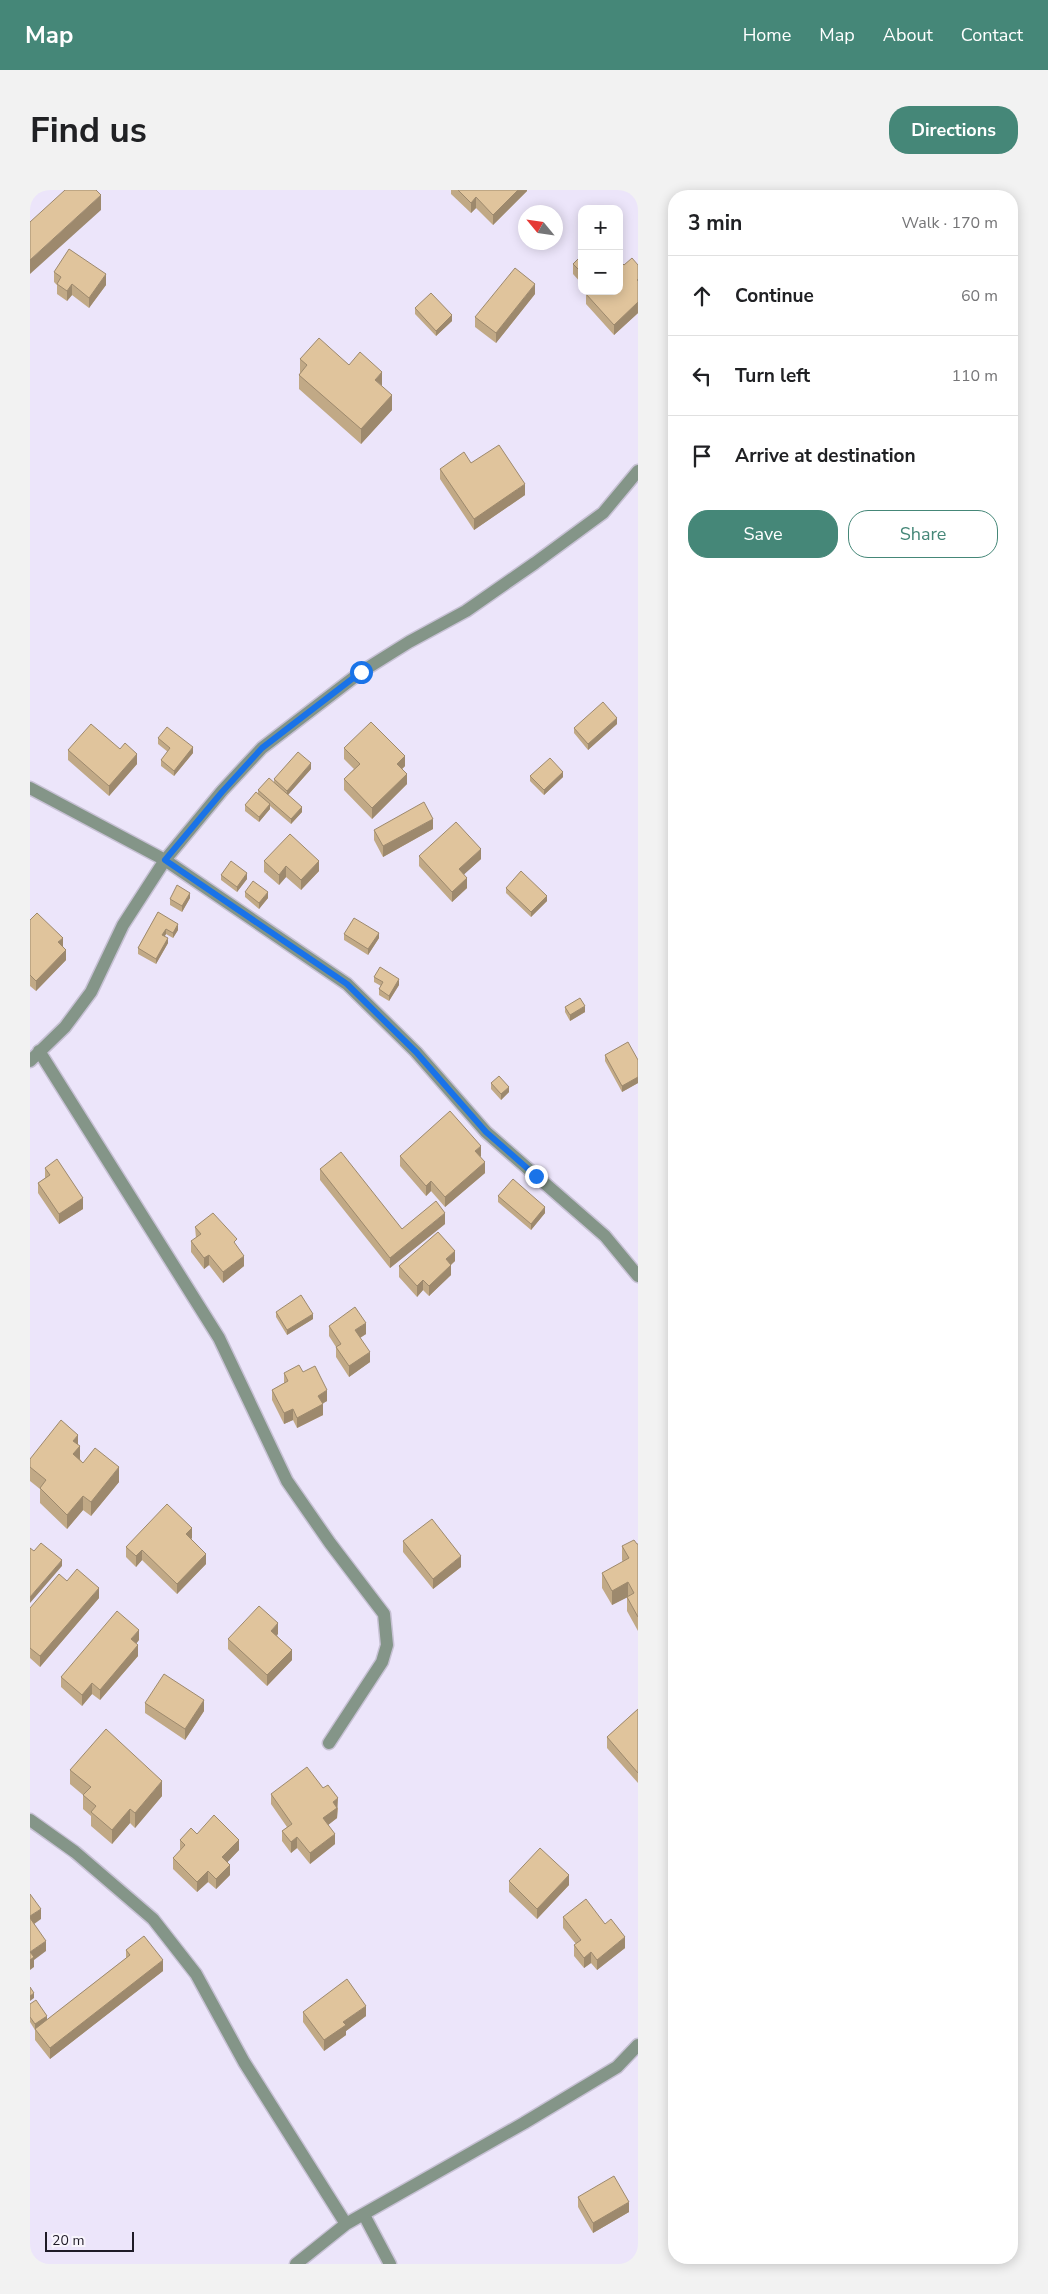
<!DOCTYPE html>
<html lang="en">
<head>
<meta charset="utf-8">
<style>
	:root { --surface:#fff; --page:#f2f2f2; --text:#202124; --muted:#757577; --line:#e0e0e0; --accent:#458778 }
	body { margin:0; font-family:"Nunito Sans",sans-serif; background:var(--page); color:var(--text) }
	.controls { position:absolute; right:15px; top:15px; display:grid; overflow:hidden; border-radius:10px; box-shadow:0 2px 12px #0003 }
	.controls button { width:45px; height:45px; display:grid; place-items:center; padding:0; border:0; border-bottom:1px solid var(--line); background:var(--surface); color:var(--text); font:25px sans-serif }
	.compass { position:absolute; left:488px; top:15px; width:45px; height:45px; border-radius:50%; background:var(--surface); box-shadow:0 2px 12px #0003; rotate:299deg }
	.scale { position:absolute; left:15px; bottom:12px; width:89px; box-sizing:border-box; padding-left:5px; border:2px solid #1f1b27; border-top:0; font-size:14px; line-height:18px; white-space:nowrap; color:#1f1b27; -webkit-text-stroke:4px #f8f5fc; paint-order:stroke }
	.stop { position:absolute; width:15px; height:15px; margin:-11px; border:4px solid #1a73e8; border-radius:50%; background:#fff }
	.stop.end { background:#1a73e8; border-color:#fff; box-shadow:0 1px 5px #0008 }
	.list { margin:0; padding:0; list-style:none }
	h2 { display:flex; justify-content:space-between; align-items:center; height:65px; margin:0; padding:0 20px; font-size:21px }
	h2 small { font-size:16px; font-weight:400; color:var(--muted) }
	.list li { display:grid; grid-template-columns:32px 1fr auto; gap:15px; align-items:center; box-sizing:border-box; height:80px; padding:0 20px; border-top:1px solid var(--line) }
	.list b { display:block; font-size:19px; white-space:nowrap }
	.list em { font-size:16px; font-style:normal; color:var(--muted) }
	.actions { display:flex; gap:10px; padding:15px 20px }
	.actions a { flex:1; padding:11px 0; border:1px solid var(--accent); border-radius:20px; text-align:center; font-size:18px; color:var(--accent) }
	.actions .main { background:var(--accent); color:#fff }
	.icon { flex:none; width:28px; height:28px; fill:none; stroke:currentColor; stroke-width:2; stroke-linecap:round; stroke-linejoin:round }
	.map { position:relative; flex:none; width:608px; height:2074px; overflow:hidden; border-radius:20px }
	header { display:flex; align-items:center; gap:30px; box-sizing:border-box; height:70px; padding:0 25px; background:var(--accent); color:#fff }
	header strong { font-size:24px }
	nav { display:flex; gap:28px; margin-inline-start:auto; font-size:18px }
	.intro { display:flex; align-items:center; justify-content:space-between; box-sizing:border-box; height:120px; padding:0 30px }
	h1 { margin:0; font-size:35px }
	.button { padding:12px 22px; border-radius:20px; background:var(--accent); color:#fff; font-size:18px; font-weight:700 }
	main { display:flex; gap:30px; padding:0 30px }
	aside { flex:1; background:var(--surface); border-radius:20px; box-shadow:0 2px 12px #0003 }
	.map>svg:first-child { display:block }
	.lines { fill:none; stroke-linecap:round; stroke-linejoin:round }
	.minor-casing { stroke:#c7c1d4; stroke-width:15 }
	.minor { stroke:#849588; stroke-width:12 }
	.wall { fill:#c1a986 }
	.shaded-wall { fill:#9d896d }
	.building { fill:#e0c49c; stroke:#9d896d }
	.route { stroke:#1a73e8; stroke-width:6 }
</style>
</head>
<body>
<header>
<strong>Map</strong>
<nav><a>Home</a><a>Map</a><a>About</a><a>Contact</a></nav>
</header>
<div class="intro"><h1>Find us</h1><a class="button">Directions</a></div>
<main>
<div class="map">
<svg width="608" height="2074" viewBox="0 0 608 2074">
	<rect width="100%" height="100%" fill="#ece5fa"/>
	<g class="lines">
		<defs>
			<path id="minor" d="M0,598L135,670L317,794L386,862L456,942L575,1046L608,1086
				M9,861L189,1148L257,1291L300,1353L354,1424L357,1455L352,1472L299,1553
				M0,871L35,837L61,802L93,735L135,670L192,601L232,558L331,482L379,452L436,421L505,373L573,323L608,281
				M0,1630L45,1662L123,1729L166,1784L214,1872L316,2034
				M334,2025L360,2074
				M266,2074L316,2034L494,1933L587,1877L608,1855"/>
		</defs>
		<!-- minor casing -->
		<use href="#minor" class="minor-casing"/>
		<!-- minor -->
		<use href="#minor" class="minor"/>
	</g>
	<!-- wall -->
	<path class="wall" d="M421,0H497V1L463,35L446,18L441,23L421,4Z
		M552,65V94L543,84V74Z
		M594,75H608V123L584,145L556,114V104Z
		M24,82L76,95L59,118L42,105L37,111L27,104V95L24,92Z
		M505,104L466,153L445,137V127Z
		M385,118L422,131L406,146L385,124Z
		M270,169L319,175L352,196L362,220L331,254L269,199V185L270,183Z
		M441,273L495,305L444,340L410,289V279Z
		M587,534L558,560L544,543V538Z
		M128,548L163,563L144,586L131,576V570L138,562L128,554Z
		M314,558L375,576L372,579L377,594L342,629L314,600V589L324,579L314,569Z
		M90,559L107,574L79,606L38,570V560Z
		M281,579L258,605L272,622L261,634L240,616V619L229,632L215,621V615L228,603V600L244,592V589Z
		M500,586L533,587L514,605L500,591Z
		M403,639L353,667L344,650V640Z
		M389,666L451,669L434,684L437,698L422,712L389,676Z
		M234,671L289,681L271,700L256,687L249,695L234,682Z
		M191,685L217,689L207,702L191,690Z
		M476,698L517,711L501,727L476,703Z
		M215,702L238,708L229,719L215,707Z
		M160,708L152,722L140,715V709Z
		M128,722L148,740L143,748L136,744L135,746L138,753L126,774L108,764V758Z
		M0,730L33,756L36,770L6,801L0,796Z
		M314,744L349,748L338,765L314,750Z
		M344,787L369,795L359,811L349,805V799L351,796L344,792Z
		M535,817L555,822L540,831L535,822Z
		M575,865L608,870V893L592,902L575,871Z
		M461,893L479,902L471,910L461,899Z
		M370,966H451L450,967L455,983L415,1017L401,1001L396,1006L370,976Z
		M15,978L53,1019L29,1034L8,1003V993L15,988Z
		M290,979L372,1039L415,1034L360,1078L290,990Z
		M468,1006L515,1023L501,1040L468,1012Z
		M165,1037L207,1056L214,1076L193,1093L179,1075L174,1079L161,1062V1051L166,1048Z
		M425,1071L421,1075V1085L399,1106L393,1100L387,1107L369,1087V1076Z
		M246,1122L283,1129L257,1145L246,1127Z
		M299,1136L336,1144L330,1148L340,1172L319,1187L306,1167V1157L299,1146Z
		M273,1182L297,1211L292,1214L293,1225L267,1238L263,1230L254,1234L242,1210V1200L254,1193V1183Z
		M48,1255L50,1269L53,1273L89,1292L61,1326L53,1320L37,1339L10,1313V1299L0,1291V1269Z
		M162,1348L161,1349L176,1374L147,1404L112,1370L106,1377L96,1367V1357Z
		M373,1351L431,1377L403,1399L373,1362Z
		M607,1354H608V1441L597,1421V1407L582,1415L572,1398V1383L593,1372L592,1370V1356Z
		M37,1391L69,1408L10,1477L0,1468V1418Z
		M248,1444L247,1445L262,1470L237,1496L198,1459V1449Z
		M109,1450L106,1454L108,1466L70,1510L62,1504L52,1516L31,1497V1487Z
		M115,1513L174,1521L155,1550L115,1523Z
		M608,1519V1593L577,1558V1547Z
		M40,1580L132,1606L105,1638L100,1633L82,1654L61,1636V1626L53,1619V1605L40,1594Z
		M241,1604L308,1618L307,1628L298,1635L305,1654L280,1674L267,1658L261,1663L252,1651V1641L257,1637L241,1614Z
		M167,1644L209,1660L197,1672L200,1685L186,1699L178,1692L167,1702L143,1679V1668L150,1661V1650Z
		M479,1691L539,1695L507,1729L479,1702Z
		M533,1727L595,1758L567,1780L561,1773L554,1778L544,1766V1755L546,1754L533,1738Z
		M96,1760L133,1781L20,1869L5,1850V1840L0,1832V1814L17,1830L96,1768Z
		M273,1822L336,1826L316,1841V1845L294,1861L273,1832Z
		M548,2007L599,2022L563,2043L548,2017Z"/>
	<!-- shaded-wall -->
	<path class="shaded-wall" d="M488,0H497V1L463,35V25Z
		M71,5V20L0,84V70Z
		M446,7V18L441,23V13Z
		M76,84V95L59,118V108Z
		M42,94V105L37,111V101Z
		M505,94V104L466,153V143Z
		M608,112V123L584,145V135Z
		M422,125V131L406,146V141Z
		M352,182V196L345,190Z
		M362,205V220L331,254V239Z
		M495,294V305L444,340V329Z
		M587,528V534L558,560V554Z
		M163,557V563L144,586V581Z
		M107,564V574L79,606V596Z
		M375,566V576L367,584V574Z
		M281,573V579L257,606V601Z
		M533,582V587L514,605V600Z
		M377,584V594L342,629V618Z
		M240,614V619L229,632V627Z
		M272,617V622L261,634V629Z
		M403,629V639L353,667V656Z
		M451,659V669L429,689V679Z
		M289,671V681L271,700V690Z
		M256,676V687L249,695V685Z
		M217,683V689L207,702V697Z
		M437,688V698L422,712V702Z
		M238,702V708L229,719V713Z
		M160,703V708L152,722V716Z
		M517,706V711L501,727V722Z
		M148,734V740L143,748V743Z
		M136,739V744L132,750V745Z
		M349,743V748L338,765V759Z
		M33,748V758L28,752Z
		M138,748V753L126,774V769Z
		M36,760V770L6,801V791Z
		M369,789V795L359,811V806Z
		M555,816V822L540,831V825Z
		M608,887V893L592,902V896Z
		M479,897V902L471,910V904Z
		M451,956V966L445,972V961Z
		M455,972V983L415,1017V1007Z
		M401,991V1001L396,1006V996Z
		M53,1008V1019L29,1034V1024Z
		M515,1017V1023L501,1040V1034Z
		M415,1023V1034L360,1078V1068Z
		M425,1061V1071L416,1079V1069Z
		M179,1065V1075L174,1079V1068Z
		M214,1066V1076L193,1093V1082Z
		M421,1075V1085L399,1106V1096Z
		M393,1090V1100L387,1107V1096Z
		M283,1124V1129L257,1145V1140Z
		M336,1133V1144L325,1151V1140Z
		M340,1162V1172L319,1187V1176Z
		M297,1200V1211L288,1216V1206Z
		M293,1214V1225L267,1238V1228Z
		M263,1219V1230L254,1234V1223Z
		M48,1245V1258L50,1256V1271L43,1279V1251Z
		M89,1277V1292L61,1326V1312Z
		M53,1306V1320L37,1339V1325Z
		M162,1338V1348L156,1355V1344Z
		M112,1360V1370L106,1377V1366Z
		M176,1364V1374L147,1404V1394Z
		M431,1366V1377L403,1399V1389Z
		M32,1370V1376L0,1413V1407Z
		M598,1392V1407L582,1415V1401Z
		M69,1398V1408L10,1477V1466Z
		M248,1433V1444L241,1451V1441Z
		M109,1440V1450L101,1460V1449Z
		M108,1455V1466L70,1510V1500Z
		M262,1460V1470L237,1496V1485Z
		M62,1493V1504L52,1516V1505Z
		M174,1510V1521L155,1550V1539Z
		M132,1591V1606L105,1638V1623Z
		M308,1608L307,1628L293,1639V1628L303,1612Z
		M100,1619V1633L82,1654V1640Z
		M305,1644V1654L280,1674V1663Z
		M267,1647V1658L261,1663V1652Z
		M209,1650V1660L192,1678V1667Z
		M200,1675V1685L186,1699V1689Z
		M178,1681V1692L167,1702V1692Z
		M539,1685V1695L507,1729V1719Z
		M11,1719V1729L0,1737V1726Z
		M595,1747V1758L567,1780V1770Z
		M16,1751V1761L4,1770V1777L0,1780V1762Z
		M561,1762V1773L554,1778V1768Z
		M133,1770V1781L20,1869V1858Z
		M4,1803V1808L0,1811V1806Z
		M336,1816V1826L316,1841V1845L294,1861V1850L313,1832Z
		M17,1826V1832L5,1840V1834Z
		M599,2012V2022L563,2043V2033Z"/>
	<!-- building -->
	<path class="building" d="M35,0H66L71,5L0,70V32Z
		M428,0H488L463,25L446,7L441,13Z
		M39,59L76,84L59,108L42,94L37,101L27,94L31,87L24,82Z
		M552,65V83L543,74Z
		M602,68L608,75V89L607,90L608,91V112L584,135L556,104L559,101H589V70L594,75Z
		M485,78L505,94L466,143L445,127Z
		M401,103L422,125L406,141L385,118Z
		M289,148L319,175L330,162L352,182L345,190L362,205L331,239L269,185L277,175L270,169Z
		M469,255L495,294L444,329L410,279L434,262L441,273Z
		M573,512L587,528L558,554L544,538Z
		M341,532L375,566L367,574L377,584L342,618L314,589L330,574L314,558Z
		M61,534L90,559L95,553L107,564L79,596L38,560Z
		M137,537L163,557L144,581L131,570L140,558L128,548Z
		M268,562L281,573L257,601L244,589Z
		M520,568L533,582L514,600L500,586Z
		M239,588L272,617L261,629L228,600Z
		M226,602L240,614L229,627L215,615Z
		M394,612L403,629L353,656L344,640Z
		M426,632L451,659L429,679L437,688L422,702L389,666Z
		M260,644L289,671L271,690L256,676L249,685L234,671Z
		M201,671L217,683L207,697L191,685Z
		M491,681L517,706L501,722L476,698Z
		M223,691L238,702L229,713L215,702Z
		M147,695L160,703L152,716L140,709Z
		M128,722L148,734L143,743L136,739L132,745L138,748L126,769L108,758Z
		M7,723L33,748L28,752L36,760L6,791L0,785V730Z
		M324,728L349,743L338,759L314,744Z
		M350,777L369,789L359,806L349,799L353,792L344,787Z
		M550,808L555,816L540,825L535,817Z
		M598,852L608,870V887L592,896L575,865Z
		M469,886L479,897L471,904L461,893Z
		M420,921L451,956L445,961L455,972L415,1007L401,991L396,996L370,966Z
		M311,962L372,1039L406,1011L415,1023L360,1068L290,979Z
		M27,969L53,1008L29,1024L8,993L20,985L15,978Z
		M483,989L515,1017L501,1034L468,1006Z
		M183,1023L207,1049L204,1052L214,1066L193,1082L179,1065L174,1068L161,1051L171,1044L165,1037Z
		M408,1042L425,1061L416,1069L421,1075L399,1096L393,1090L387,1096L369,1076Z
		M271,1105L283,1124L257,1140L246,1122Z
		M325,1117L336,1133L325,1140L340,1162L319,1176L306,1157L311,1154L299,1136Z
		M269,1175L273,1182L285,1176L297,1200L288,1206L293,1214L267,1228L263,1219L254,1223L242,1200L258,1191L254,1183Z
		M31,1230L48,1245L43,1251L50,1256L43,1264L53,1273L65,1258L89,1277L61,1312L53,1306L37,1325L10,1298L16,1290L0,1277V1269Z
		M137,1314L162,1338L156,1344L176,1364L147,1394L112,1360L106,1366L96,1357Z
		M402,1329L431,1366L403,1389L373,1351Z
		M604,1350L607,1354H608V1427L597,1407L604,1403L598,1392L582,1401L572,1383L599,1368L592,1356Z
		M11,1353L32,1370L0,1407V1358L4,1361Z
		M47,1379L69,1398L10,1466L0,1458V1418L29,1384L37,1391Z
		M229,1416L248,1433L241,1441L262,1460L237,1485L198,1449Z
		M87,1421L109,1440L101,1449L108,1455L70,1500L62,1493L52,1505L31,1487Z
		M134,1484L174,1510L155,1539L115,1513Z
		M608,1519V1583L577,1547Z
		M76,1539L132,1591L105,1623L100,1619L82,1640L61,1622L66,1616L53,1605L61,1597L40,1580Z
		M277,1577L293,1598L298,1595L308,1608L303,1612L307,1618L293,1628L305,1644L280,1663L267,1647L261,1652L252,1641L262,1634L241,1604Z
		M184,1625L209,1650L192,1667L200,1675L186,1689L178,1681L167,1692L143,1668L155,1655L150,1650L161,1638L167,1644Z
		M510,1658L539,1685L507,1719L479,1691Z
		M0,1704L11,1719L0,1726Z
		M556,1709L575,1734L581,1729L595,1747L567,1770L561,1762L554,1768L544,1755L551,1750L533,1727Z
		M0,1728L16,1751L0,1762L4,1767L0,1770Z
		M114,1746L133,1770L20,1858L5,1839L100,1765L96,1760Z
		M317,1789L336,1816L313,1832L316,1835L294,1850L273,1822Z
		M0,1797L4,1803L0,1806Z
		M6,1810L17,1826L5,1834L0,1827V1814Z
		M584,1986L599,2012L563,2033L548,2007Z"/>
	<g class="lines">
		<!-- route -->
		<path class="route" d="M331,482L232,558L192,602L135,670L317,794L386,862L456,942L506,986"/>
	</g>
</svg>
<div class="controls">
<button>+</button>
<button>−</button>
</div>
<svg class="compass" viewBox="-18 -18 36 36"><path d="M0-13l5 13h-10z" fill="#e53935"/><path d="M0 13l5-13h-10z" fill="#757577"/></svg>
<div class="scale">20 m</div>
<div class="stop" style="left:331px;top:482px"></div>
<div class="stop end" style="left:506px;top:986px"></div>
</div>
<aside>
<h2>3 min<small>Walk · 170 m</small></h2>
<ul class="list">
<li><svg class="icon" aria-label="ahead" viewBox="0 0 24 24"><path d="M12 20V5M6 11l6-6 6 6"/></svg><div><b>Continue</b></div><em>60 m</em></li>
<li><svg class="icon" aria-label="left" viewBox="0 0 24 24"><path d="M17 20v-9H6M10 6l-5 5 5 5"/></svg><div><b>Turn left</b></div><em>110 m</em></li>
<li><svg class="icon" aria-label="arrive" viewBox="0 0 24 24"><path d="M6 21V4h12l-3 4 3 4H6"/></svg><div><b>Arrive at destination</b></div></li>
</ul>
<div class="actions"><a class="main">Save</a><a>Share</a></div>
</aside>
</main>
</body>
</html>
